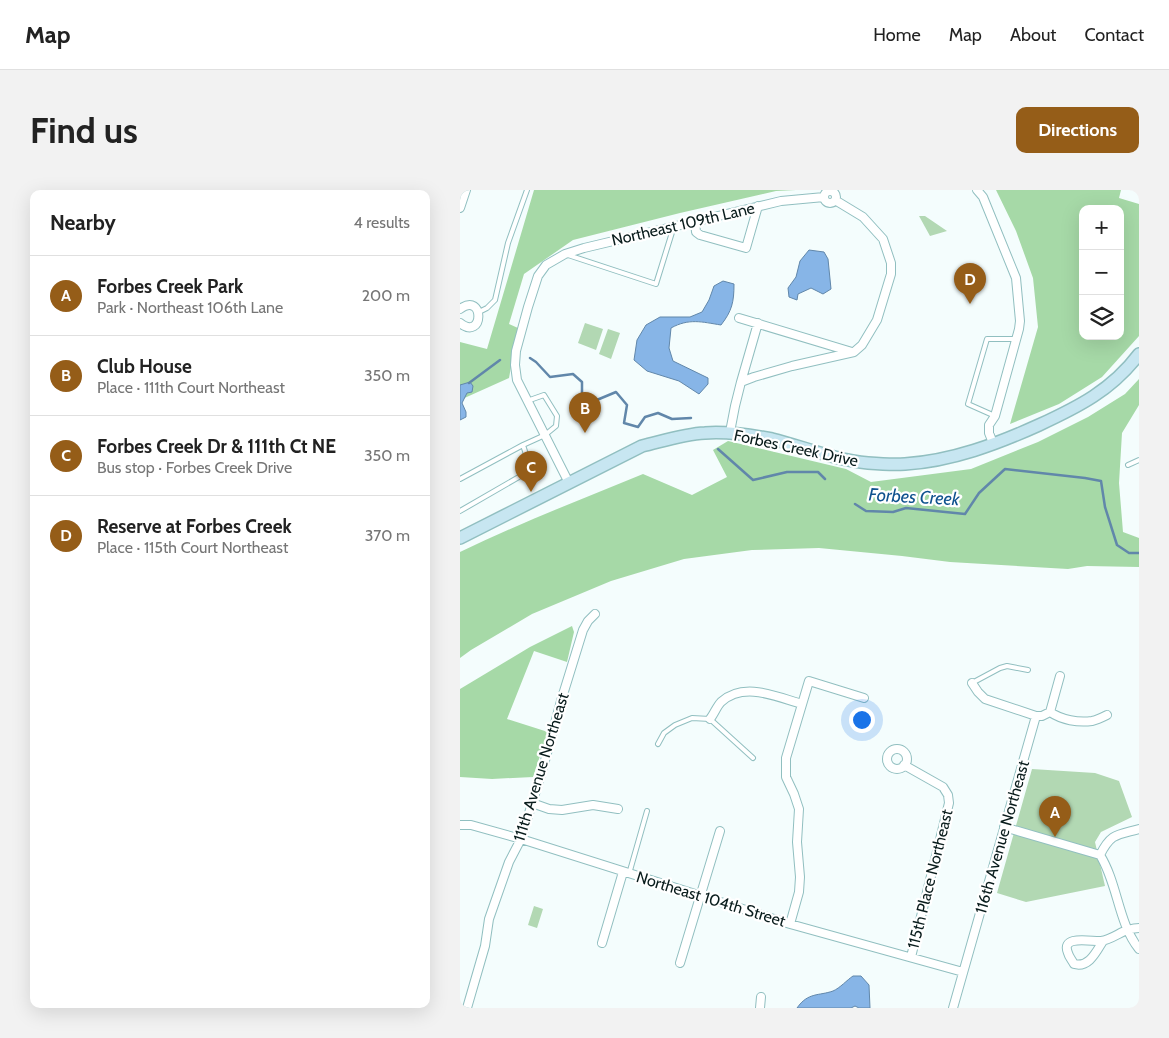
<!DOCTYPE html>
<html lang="en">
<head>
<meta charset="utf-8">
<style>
	:root { --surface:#fff; --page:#f2f2f2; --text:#222; --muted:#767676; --line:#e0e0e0; --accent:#955d18 }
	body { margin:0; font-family:Cabin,sans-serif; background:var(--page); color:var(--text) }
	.controls { position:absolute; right:15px; top:15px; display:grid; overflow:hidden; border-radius:10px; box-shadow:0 5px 20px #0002 }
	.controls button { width:45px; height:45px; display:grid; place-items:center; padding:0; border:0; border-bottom:1px solid var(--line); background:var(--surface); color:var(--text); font:25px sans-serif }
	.you { position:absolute; left:401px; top:529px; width:18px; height:18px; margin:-12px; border:4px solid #fff; border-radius:50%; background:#1a73e8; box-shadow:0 0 0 8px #1a73e833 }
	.badge { display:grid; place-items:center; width:32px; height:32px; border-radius:50%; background:var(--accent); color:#fff; font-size:16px; font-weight:700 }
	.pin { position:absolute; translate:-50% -41px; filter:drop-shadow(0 1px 2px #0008) }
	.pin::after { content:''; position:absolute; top:26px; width:18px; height:15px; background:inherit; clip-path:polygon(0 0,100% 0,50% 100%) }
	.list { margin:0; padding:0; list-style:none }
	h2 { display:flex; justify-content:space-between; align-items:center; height:65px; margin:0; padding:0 20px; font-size:21px }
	h2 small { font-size:16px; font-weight:400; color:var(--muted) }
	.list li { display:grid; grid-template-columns:32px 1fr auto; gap:15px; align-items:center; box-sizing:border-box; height:80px; padding:0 20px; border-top:1px solid var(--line) }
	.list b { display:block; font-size:19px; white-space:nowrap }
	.list p { margin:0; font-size:16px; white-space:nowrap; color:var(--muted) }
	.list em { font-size:16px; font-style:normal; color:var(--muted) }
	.icon { flex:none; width:28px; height:28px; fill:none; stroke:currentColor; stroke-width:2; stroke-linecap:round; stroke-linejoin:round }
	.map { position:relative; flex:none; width:679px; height:818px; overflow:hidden; border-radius:10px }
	header { display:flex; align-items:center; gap:30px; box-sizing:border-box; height:70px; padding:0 25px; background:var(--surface); border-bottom:1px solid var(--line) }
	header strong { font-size:24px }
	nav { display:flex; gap:28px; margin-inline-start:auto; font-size:18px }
	.intro { display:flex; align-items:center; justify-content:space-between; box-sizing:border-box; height:120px; padding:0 30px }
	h1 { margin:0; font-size:35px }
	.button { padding:12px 22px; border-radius:10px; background:var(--accent); color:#fff; font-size:18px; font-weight:700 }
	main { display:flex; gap:30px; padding:0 30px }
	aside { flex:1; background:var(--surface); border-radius:10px; box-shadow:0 5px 20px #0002 }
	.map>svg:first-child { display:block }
	.green { fill:#b2d8b3 }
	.forest { fill:#a6d9a7; fill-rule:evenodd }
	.water { fill:#87b5e7; stroke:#6187aa }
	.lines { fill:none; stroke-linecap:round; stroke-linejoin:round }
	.stream { stroke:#6187aa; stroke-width:2.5 }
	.lane-casing { stroke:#91bfc0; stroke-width:6 }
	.street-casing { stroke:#91bfc0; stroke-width:10 }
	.secondary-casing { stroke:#91bfc0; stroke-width:14 }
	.lane { stroke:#fff; stroke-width:4 }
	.street { stroke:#fff; stroke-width:8 }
	.secondary { stroke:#c7e6f1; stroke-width:11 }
	.labels { text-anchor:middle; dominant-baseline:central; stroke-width:4.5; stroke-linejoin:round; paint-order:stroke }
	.street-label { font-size:16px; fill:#091c1c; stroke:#fff }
	.water-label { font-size:18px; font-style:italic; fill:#0f528e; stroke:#fff }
</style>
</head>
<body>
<header>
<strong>Map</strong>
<nav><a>Home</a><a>Map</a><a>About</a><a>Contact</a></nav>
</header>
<div class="intro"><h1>Find us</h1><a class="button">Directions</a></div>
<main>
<aside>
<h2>Nearby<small>4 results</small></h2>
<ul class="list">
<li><span class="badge">A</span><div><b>Forbes Creek Park</b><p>Park · Northeast 106th Lane</p></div><em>200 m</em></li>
<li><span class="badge">B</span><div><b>Club House</b><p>Place · 111th Court Northeast</p></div><em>350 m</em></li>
<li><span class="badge">C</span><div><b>Forbes Creek Dr &amp; 111th Ct NE</b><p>Bus stop · Forbes Creek Drive</p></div><em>350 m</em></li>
<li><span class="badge">D</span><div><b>Reserve at Forbes Creek</b><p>Place · 115th Court Northeast</p></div><em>370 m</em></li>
</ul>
</aside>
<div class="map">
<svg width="679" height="818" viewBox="0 0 679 818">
	<rect width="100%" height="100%" fill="#f4fdfd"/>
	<!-- green -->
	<path class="green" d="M459,26H465L487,41L470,46Z
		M125,133L143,139L136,160L118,153Z
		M148,139L160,143L151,169L139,164Z
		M572,579L635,583L659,591L672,627L641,642L635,652L645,696L566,712L537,703Z
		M74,716L83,719L77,738L68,735Z"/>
	<!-- forest -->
	<path class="forest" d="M74,0H336L316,1L220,23L113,50L64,84L49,134L58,138L49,188L0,210V152L27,159Z
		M536,0H661L659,8L679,14V146L642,187L599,214L550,234L578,137L573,88L556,41ZM623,19H660V146H623Z
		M679,189V215L662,243L659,293L663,342L679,348V377L627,376L608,379L490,372L442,366L359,358L292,360L224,369L151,391L72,424L11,460L0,468V362C60,333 122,309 183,284L232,305L267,287L253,260L268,251L386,279L411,292L511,279L578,252L628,227L665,204Z
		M112,436L114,442L107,472L74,461L47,529L88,542L73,587L32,589L0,587V499L70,457Z"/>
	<!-- water -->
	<path class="water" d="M349,60L364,62L368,69L371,99L363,104L351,98L338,104L337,110L329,107L328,98L336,87L340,71Z
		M263,91L274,94C274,112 272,121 261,135C242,132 229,128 211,138L209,158L213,171L248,188V194L239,204L219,191L187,181L174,170L177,150L186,135L200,127H230L242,122L249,110L254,96Z
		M10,192L13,196L12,202L7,203L2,213L6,222V227L0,230V195Z
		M393,786H401L409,795L410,818H399L395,816L391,818H337C348,802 359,806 373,801C380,798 387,790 393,786Z"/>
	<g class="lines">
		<!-- stream -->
		<path class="stream" d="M70,168L76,172L90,187L113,184L122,192V207L132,212L156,202L167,215L164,233L178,237L185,227L198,223L212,229L231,228
			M9,193L40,170
			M258,259L293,290L327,282H358L365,289
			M395,314L406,321L433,322L446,318L505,324L519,303L545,279L625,288L641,291L645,317L657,355L669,363H679"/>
		<defs>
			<path id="lane" d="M108,65L196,94L214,36
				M19,122L27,118L35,110L48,53L67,0
				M535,226L508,214L527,149H555
				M668,275L679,270
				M0,289L63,255L85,245L96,236L97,226L84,205L67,211
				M0,321L71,280L63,255
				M512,493L540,478L547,476L568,480
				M198,554L204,543L215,535L232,528L250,529L293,568
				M169,684L187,621"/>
			<path id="street" d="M517,0L523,7L556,88L560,131L559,139L535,226L529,235V243L533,253
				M364 7a6 6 0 1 1 12 0a6 6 0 1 1-12 0Z
				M0,18L6,0
				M235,31L236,42L240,45L286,58L298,16
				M0,119C25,101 24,152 0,133
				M279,128L392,162
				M281,192L298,133
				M270,242L275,216L281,192L294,187L332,176L394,162L402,155L417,130L431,84V73L423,49L403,27L375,10
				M109,293L57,190L55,175L56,161L68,117L78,86L86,75L105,64L124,58L321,11L364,7
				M512,493L518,502L525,509L576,526
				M590,522C602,530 618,533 632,531C637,530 643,527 647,525
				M250,529C254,524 257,516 261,512C284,491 317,507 342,514
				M427 569a10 10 0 1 1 20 0a10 10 0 1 1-20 0Z
				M444,575L483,597L488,605L489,613L451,767
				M72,613L89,619L102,620L133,615L158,619
				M0,635H11L61,649L330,734L503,782
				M544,637L640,665
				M640,665C658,694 658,733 679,759
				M640,665C651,643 657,645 679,639
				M330,734L339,702L340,687L337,652L339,619L334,604L326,587V568L349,491L404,508
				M643,751C636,762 629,778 614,774C612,770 609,767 608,763C600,744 633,752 641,751C650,750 659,743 667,740C671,739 675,738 679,738
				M142,753L163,682
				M220,773L260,641
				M7,818L25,756L29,729L49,672L61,649L83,578L101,511L123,440L128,431L135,424
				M300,818L301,807
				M493,818L576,526H582L590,522L600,486"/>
			<path id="secondary" d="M0,348L182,256C203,251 224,244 245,243C267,241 291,245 312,249C344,257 375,270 408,273C420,274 433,275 445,274C492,271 537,254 579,235C618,217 652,200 679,164"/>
		</defs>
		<!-- lane casing -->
		<use href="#lane" class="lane-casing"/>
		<!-- street casing -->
		<use href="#street" class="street-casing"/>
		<!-- secondary casing -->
		<use href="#secondary" class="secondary-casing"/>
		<!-- lane -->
		<use href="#lane" class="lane"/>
		<!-- street -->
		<use href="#street" class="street"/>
		<!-- secondary -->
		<use href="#secondary" class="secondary"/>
	</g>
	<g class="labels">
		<!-- street labels -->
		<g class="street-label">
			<text transform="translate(223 34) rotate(-13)">Northeast 109th Lane</text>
			<text transform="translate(336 258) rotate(12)">Forbes Creek Drive</text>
			<text transform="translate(81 577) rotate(-73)">111th Avenue Northeast</text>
			<text transform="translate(542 647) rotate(-74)">116th Avenue Northeast</text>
			<text transform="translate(470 689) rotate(-76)">115th Place Northeast</text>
			<text transform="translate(251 709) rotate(17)">Northeast 104th Street</text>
		</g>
		<!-- water labels -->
		<g class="water-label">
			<text transform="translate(454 307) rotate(3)">Forbes Creek</text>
		</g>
	</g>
</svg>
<div class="controls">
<button>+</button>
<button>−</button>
<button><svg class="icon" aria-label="layers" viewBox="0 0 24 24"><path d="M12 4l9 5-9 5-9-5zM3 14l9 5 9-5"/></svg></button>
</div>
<div class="you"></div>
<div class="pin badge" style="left:595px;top:647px">A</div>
<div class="pin badge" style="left:125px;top:243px">B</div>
<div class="pin badge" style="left:71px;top:302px">C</div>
<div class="pin badge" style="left:510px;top:114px">D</div>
</div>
</main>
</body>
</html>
